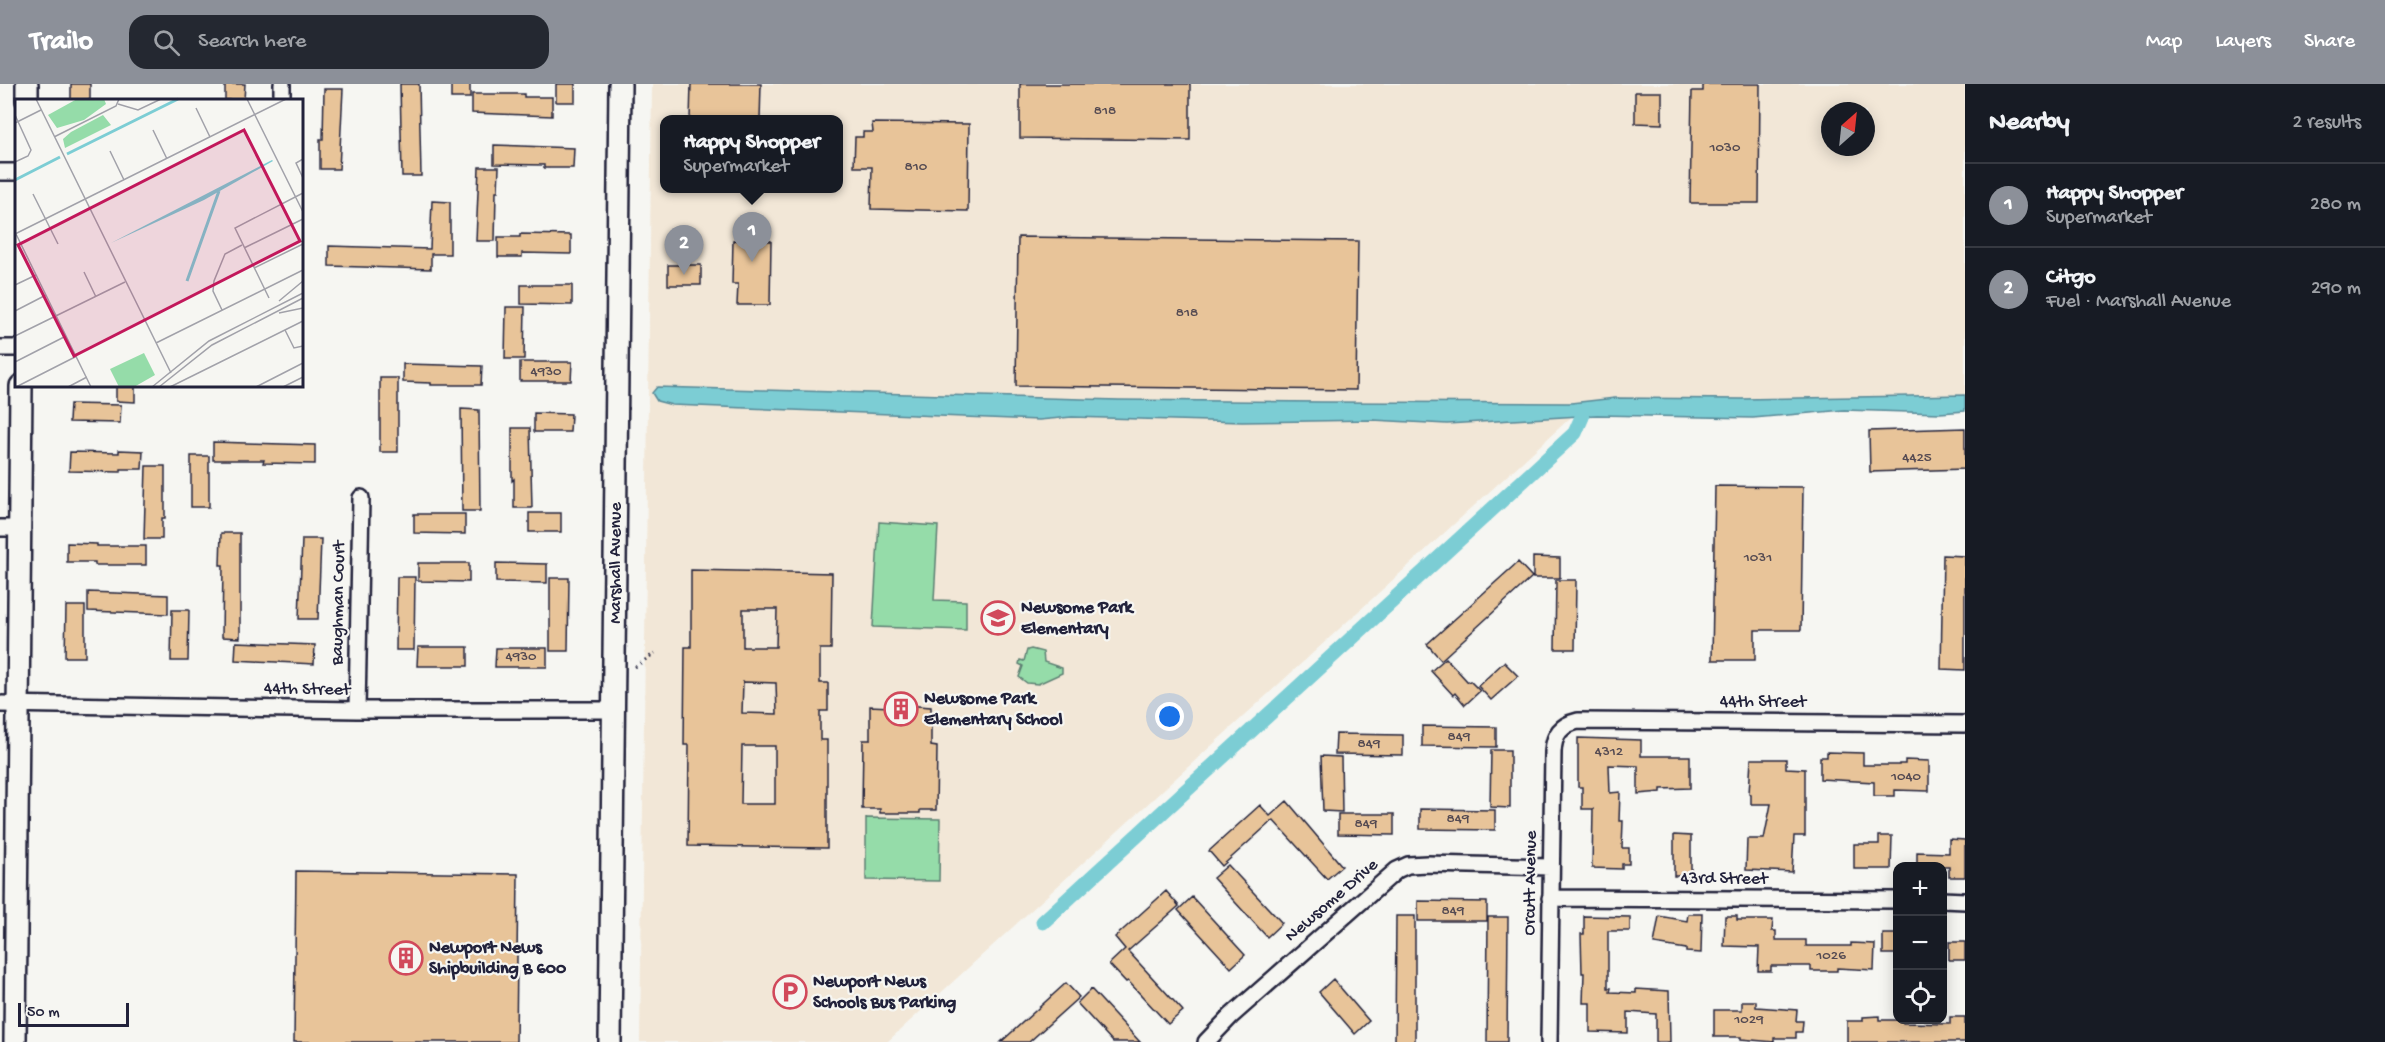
<!DOCTYPE html>
<html lang="en">
<head>
<meta charset="utf-8">
<style>
	:root { --surface:#171b24; --page:#242831; --text:#f1f3f6; --muted:#9ea1a6; --line:#363941; --accent:#8c9099 }
	body { margin:0; font-family:"Gochi Hand",sans-serif; background:var(--page); color:var(--text) }
	.controls { position:absolute; right:18px; bottom:18px; display:grid; overflow:hidden; border-radius:12px; box-shadow:0 3px 15px #0003 }
	.controls button { width:54px; height:54px; display:grid; place-items:center; padding:0; border:0; border-bottom:2px solid var(--line); background:var(--surface); color:var(--text); font:30px sans-serif }
	.compass { position:absolute; left:1821px; top:18px; width:54px; height:54px; border-radius:50%; background:var(--surface); box-shadow:0 3px 15px #0003; rotate:27deg }
	.scale { position:absolute; left:18px; bottom:15px; width:111px; box-sizing:border-box; padding-left:6px; border:3px solid #22223b; border-top:0; font-size:16px; line-height:21px; white-space:nowrap; color:#22223b; -webkit-text-stroke:4px #f6f6f2; paint-order:stroke }
	.you { position:absolute; left:1170px; top:633px; width:21px; height:21px; margin:-15px; border:4px solid #fff; border-radius:50%; background:#1a73e8; box-shadow:0 0 0 9px #1a73e833 }
	.badge { display:grid; place-items:center; width:39px; height:39px; border-radius:50%; background:var(--accent); color:#fff; font-size:20px; font-weight:700 }
	.pin { position:absolute; translate:-50% -50px; filter:drop-shadow(0 2px 3px #0008) }
	.pin::after { content:''; position:absolute; top:32px; width:21px; height:18px; background:inherit; clip-path:polygon(0 0,100% 0,50% 100%) }
	.popup { position:absolute; left:660px; top:31px; width:183px; height:78px; box-sizing:border-box; display:grid; place-content:center; border-radius:12px; background:var(--surface); filter:drop-shadow(0 2px 4px #0005); font-size:20px; white-space:nowrap; color:var(--muted) }
	.popup b { font-size:22px; color:var(--text) }
	.popup::after { content:''; position:absolute; left:50%; top:100%; margin-left:-12px; border:12px solid transparent; border-top-color:var(--surface) }
	.list { margin:0; padding:0; list-style:none }
	h2 { display:flex; justify-content:space-between; align-items:center; height:78px; margin:0; padding:0 24px; font-size:26px }
	h2 small { font-size:20px; font-weight:400; color:var(--muted) }
	.list li { display:grid; grid-template-columns:39px 1fr auto; gap:18px; align-items:center; box-sizing:border-box; height:84px; padding:0 24px; border-top:2px solid var(--line) }
	.list b { display:block; font-size:22px; white-space:nowrap }
	.list p { margin:0; font-size:20px; white-space:nowrap; color:var(--muted) }
	.list em { font-size:20px; font-style:normal; color:var(--muted) }
	.icon { flex:none; width:33px; height:33px; fill:none; stroke:currentColor; stroke-width:2; stroke-linecap:round; stroke-linejoin:round }
	.map { position:relative; flex:none; width:1965px; height:958px; overflow:hidden }
	header { display:flex; align-items:center; gap:36px; box-sizing:border-box; height:84px; padding:0 30px; background:var(--accent); color:#fff }
	header strong { font-size:28px }
	nav { display:flex; gap:33px; margin-inline-start:auto; font-size:21px }
	.search { width:420px; height:54px; background:var(--page); display:flex; align-items:center; gap:15px; box-sizing:border-box; padding:0 21px; border-radius:18px; color:var(--muted); font-size:22px }
	main { display:flex }
	aside { flex:1; background:var(--surface) }
	.map>svg:first-child { display:block }
	.built { fill:#f2e7d7; fill-rule:evenodd }
	.green { fill:#95dca9; stroke:#5c7f72; stroke-width:1.5 }
	.water { fill:#7ccdd4; stroke:#588997; stroke-width:1.5 }
	.lines { fill:none; stroke-linecap:round; stroke-linejoin:round }
	.canal { stroke:#7ccdd4; stroke-width:15 }
	.building { fill:#e8c499; stroke:#22223b; stroke-width:1.5; fill-rule:evenodd }
	.street-casing { stroke:#22223b; stroke-width:20 }
	.secondary-casing { stroke:#22223b; stroke-width:26 }
	.path { stroke:#22223b; stroke-width:3; stroke-dasharray:1.5 4.5; stroke-linecap:butt }
	.street { stroke:#f6f6f2; stroke-width:15 }
	.secondary { stroke:#f6f6f2; stroke-width:21 }
	.labels { text-anchor:middle; dominant-baseline:central; stroke-width:4.5; stroke-linejoin:round; paint-order:stroke }
	.number-label { font-size:15px; fill:#544a52 }
	.street-label { font-size:18px; fill:#22223b; stroke:#f6f6f2 }
	.poi-label { font-size:18px; font-weight:bold; fill:#22223b; stroke:#f6f6f2; text-anchor:start }
	.inset-river { fill:none; stroke:#7ccdd4; stroke-width:3 }
	.inset-road { fill:none; stroke:#a1a1a9; stroke-width:1.5 }
	.view { fill:#c2185b; fill-opacity:0.15; stroke:#c2185b; stroke-width:3 }
	.inset-edge { fill:none; stroke:#22223b; stroke-width:3 }
</style>
</head>
<body>
<header>
<strong>Trailo</strong>
<div class="search"><svg class="icon" aria-label="search" viewBox="0 0 24 24"><circle cx="10" cy="10" r="6"/><path d="M15 15l6 6"/></svg>Search here</div>
<nav><a>Map</a><a>Layers</a><a>Share</a></nav>
</header>
<main>
<div class="map">
<svg width="1965" height="958" viewBox="0 0 1965 958">
	<rect width="100%" height="100%" fill="#f6f6f2"/>
	<filter id="ink" filterUnits="userSpaceOnUse"><feTurbulence type="fractalNoise" baseFrequency=".0167" numOctaves="2"/><feDisplacementMap in="SourceGraphic" scale="12" xChannelSelector="R" yChannelSelector="G"/><feConvolveMatrix kernelMatrix="1 2 1 2 8 2 1 2 1" color-interpolation-filters="sRGB"/></filter>
	<g filter="url(#ink)">
		<!-- built -->
		<path class="built" d="M652,0H1965V316L1580,325L887,958H640ZM1830,27H1866V63H1830ZM665,36H839V104H665Z"/>
		<!-- green -->
		<path class="green" d="M879,438L938,442L934,516L966,517V546L873,543Z
			M1031,565L1043,568L1044,578L1062,584V589L1038,600L1027,599L1019,593L1023,582L1019,580L1020,576L1024,577L1027,566Z
			M866,734L940,735L939,797L866,796Z"/>
		<!-- water -->
		<path class="water" d="M657,303L1119,316L1322,318L1571,319L1615,314L1742,315L1965,311V327L1940,329L1844,326L1753,334L1597,331L1447,340L1373,336L1242,338L1072,333L1039,336L672,321L657,317L652,309Z"/>
		<g class="lines">
			<!-- canal -->
			<path class="canal" d="M1043,838L1575,349L1582,333"/>
		</g>
		<!-- building -->
		<path class="building" d="M71,0H90V16H71Z
			M225,0H245L244,16H225Z
			M400,0H419L421,92H402Z
			M451,0H470V14H451Z
			M556,0H575V18H556Z
			M691,0H761L760,36H690Z
			M1020,0H1190V56L1020,54Z
			M1703,0H1760L1759,119H1690L1692,7H1703Z
			M324,5H343L339,85H320V55H323Z
			M1635,8H1662V40L1635,39Z
			M472,10H524V13H552V32L472,29Z
			M872,39L969,40L968,127L871,125L872,83H854L855,53H863V48H873Z
			M494,61L574,64L573,84H544V81L494,80Z
			M479,83H499L498,107H496L495,157H476Z
			M432,117L450,118V170H431V185L329,182V162L430,165Z
			M520,150L571,151V170L522,169V173H498V153H520Z
			M1018,153L1358,157L1356,306L1016,302Z
			M733,156L771,157L770,221H737L738,200H732Z
			M668,181H701V201H668Z
			M521,201H572V221L521,220Z
			M506,223H525L524,275H505Z
			M520,278H572L571,297H520Z
			M403,280L482,282L481,301H431V299L403,298Z
			M380,294H398V368H380Z
			M116,302H135V318L116,317Z
			M70,320L121,321L120,339L69,338Z
			M461,325L479,326L480,427H462Z
			M534,329L571,330L570,348H534Z
			M512,344H530L532,424H514V395L512,397Z
			M1965,344V385L1870,388L1869,347Z
			M213,358L315,361V380L263,379L264,376H213Z
			M119,366L143,367L142,385H121V388L69,387L70,368L119,369Z
			M191,372H209V423H191Z
			M146,382H165V434H162V455H144Z
			M1715,402L1803,403L1801,546H1755V576H1712Z
			M529,429H561V448H529Z
			M414,430H465V450L414,449Z
			M221,449H240V554L222,553L223,481H220Z
			M302,455H321L318,535H299Z
			M67,459L97,460V462H146V481H95V478H67Z
			M1943,471L1965,472V586L1941,585Z
			M1533,473L1560,474V494H1533Z
			M1518,478L1532,493L1441,576L1427,560Z
			M418,479H469V498L418,497Z
			M496,479L547,480V499L496,498Z
			M691,486L832,489L831,565H820V599H828V627H820V656H827V764L688,762L689,661H684L685,563H691ZM743,525H777L776,563H743ZM743,598L776,599L777,630L742,629ZM742,662H775V720H741Z
			M397,493H415L414,566H396Z
			M550,494H569L568,567H550Z
			M1556,496H1576L1575,565H1555Z
			M88,508L168,511V530L88,527Z
			M66,522H85V573H65Z
			M172,526H189L188,577H171Z
			M236,558L315,561L314,580L235,576Z
			M418,563H468V582H417Z
			M496,564H547V583H495Z
			M1446,574L1468,598L1470,597L1480,607L1465,621L1455,609L1453,611L1431,587Z
			M1504,578L1518,592L1491,616L1478,602Z
			M890,620L931,623V662L937,663L936,726H920V729H880V725H862L863,656H870V622L890,623Z
			M1422,642L1496,643V663L1422,662Z
			M1336,650L1403,651V671L1335,670Z
			M1578,654L1641,656V672H1690V704L1661,705V708L1638,710V682L1609,681L1610,709L1620,708L1619,737H1623L1622,764H1629V780H1622V785L1592,784L1593,725H1582V703H1578Z
			M1491,666H1510V724L1490,723Z
			M1827,668L1863,669V681H1899V680H1905V676L1929,677V707L1895,706V712H1874V698L1820,695V673H1827Z
			M1321,672L1341,673L1342,728L1323,727Z
			M1751,675H1786V684L1805,685V752H1794L1792,788L1746,786L1747,755H1764L1771,720H1751V711L1749,710Z
			M1287,717L1342,782L1327,795L1273,736L1222,782L1209,767L1260,721L1270,732Z
			M1420,725L1495,726V746L1420,745Z
			M1338,730H1394V751L1338,750Z
			M1674,751L1691,752V792H1674Z
			M1879,752H1892L1891,785H1854V760H1879Z
			M1949,755L1965,756V793H1949V783H1917V768L1949,769Z
			M1228,781L1282,839L1267,853L1213,794Z
			M296,787L518,790L516,958H294Z
			M1166,807L1179,822L1128,867L1183,927L1168,940L1128,897L1126,898L1109,880L1125,865L1115,853Z
			M1192,813L1245,871L1231,884L1178,826Z
			M1418,817L1487,818V837H1418Z
			M1688,830H1702L1701,869L1686,868V865L1654,860L1659,832L1687,837Z
			M1396,832H1415V958H1395Z
			M1584,832L1630,833V847H1608V904H1611L1610,908L1636,909V905L1669,907L1670,958H1656V930L1628,928V949L1590,948V919H1583L1584,889H1582L1581,850H1584Z
			M1725,832H1737V836H1773L1772,847H1776V856H1806V862H1851V859L1875,860L1874,886L1837,884V887H1811V882H1771V887H1758L1759,863L1724,862Z
			M1488,833H1508L1507,958H1487Z
			M1883,850H1898V870H1883Z
			M1949,858H1965V876H1949Z
			M1333,895L1369,937L1355,950L1319,908Z
			M1066,899L1079,913L1029,958H1001Z
			M1091,905L1140,958H1113L1077,919Z
			M1742,917H1756V923L1797,926L1796,937H1803L1802,948H1796V954H1774V958L1741,955V953H1714V926H1742Z
			M1879,932V936H1903V939L1950,940V933H1965V958H1847V937H1863V933Z"/>
		<g class="lines">
			<defs>
				<path id="street" d="M282,16V0
					M0,88H16
					M0,264H16
					M0,444H20
					M0,620L357,626H614
					M357,626L361,414
					M1550,814L1898,816
					M1942,816L1965,817
					M1206,958L1231,932L1397,786L1408,781L1427,780L1550,783
					M1549,958L1553,668C1554,650 1561,641 1578,637L1965,640"/>
				<path id="secondary" d="M27,16V0
					M15,958L21,302
					M610,958L620,0"/>
			</defs>
			<!-- street casing -->
			<use href="#street" class="street-casing"/>
			<!-- secondary casing -->
			<use href="#secondary" class="secondary-casing"/>
			<!-- path -->
			<path class="path" d="M635,583L655,569"/>
			<!-- street -->
			<use href="#street" class="street"/>
			<!-- secondary -->
			<use href="#secondary" class="secondary"/>
		</g>
	</g>
	<!-- icons -->
	<defs>
		<symbol id="school-ring" viewBox="-11 -11 22 22"><circle r="9.5" fill="#f6f6f2" stroke="#d1495b" stroke-width="1.5"/><path d="M0-5L7-2L0 1L-7-2ZM-4 1L0 2.5L4 1V4Q0 6-4 4Z" fill="#d1495b"/></symbol>
		<symbol id="building-ring" viewBox="-11 -11 22 22"><circle r="9.5" fill="#f6f6f2" stroke="#d1495b" stroke-width="1.5"/><path d="M-4-6H4V6H1V3H-1V6H-4ZM-2.5-4.3h1.7v1.8h-1.7ZM.8-4.3h1.7v1.8H.8ZM-2.5-1h1.7V.8h-1.7ZM.8-1h1.7V.8H.8Z" fill="#d1495b"/></symbol>
		<symbol id="parking-ring" viewBox="-11 -11 22 22"><circle r="9.5" fill="#f6f6f2" stroke="#d1495b" stroke-width="1.5"/><path d="M-3.5-5.5H1a3.5 3.5 0 0 1 0 7H-1V5.5H-3.5ZM-1-3.4V-.6H.8a1.4 1.4 0 0 0 0-2.8Z" fill="#d1495b"/></symbol>
	</defs>
	<g fill-rule="evenodd">
		<use href="#school-ring" x="979" y="515" width="38" height="38"/>
		<use href="#building-ring" x="882" y="606" width="38" height="38"/>
		<use href="#building-ring" x="387" y="855" width="38" height="38"/>
		<use href="#parking-ring" x="771" y="889" width="38" height="38"/>
	</g>
	<g class="labels">
		<!-- number labels -->
		<g class="number-label">
			<text x="1105" y="27">818</text>
			<text x="1725" y="64">1030</text>
			<text x="916" y="83">810</text>
			<text x="1187" y="229">818</text>
			<text x="546" y="288">4930</text>
			<text x="1917" y="374">4425</text>
			<text x="1758" y="474">1031</text>
			<text x="521" y="573">4930</text>
			<text x="1459" y="653">849</text>
			<text x="1369" y="660">849</text>
			<text x="1609" y="668">4312</text>
			<text x="1906" y="693">1040</text>
			<text x="1458" y="735">849</text>
			<text x="1366" y="740">849</text>
			<text x="1453" y="827">849</text>
			<text x="1831" y="872">1026</text>
			<text x="1749" y="936">1029</text>
		</g>
		<!-- street labels -->
		<g class="street-label">
			<text transform="translate(616 479) rotate(-90)">Marshall Avenue</text>
			<text transform="translate(339 519) rotate(-89)">Baughman Court</text>
			<text transform="translate(307 606) rotate(1)">44th Street</text>
			<text x="1763" y="618">44th Street</text>
			<text x="1724" y="795">43rd Street</text>
			<text transform="translate(1531 799) rotate(-89)">Orcutt Avenue</text>
			<text transform="translate(1332 817) rotate(-41)">Newsome Drive</text>
		</g>
		<!-- poi labels -->
		<g class="poi-label">
			<text x="1021" y="524">Newsome Park<tspan x="1021" dy="21">Elementary</tspan></text>
			<text x="924" y="615">Newsome Park<tspan x="924" dy="21">Elementary School</tspan></text>
			<text x="429" y="864">Newport News<tspan x="429" dy="21">Shipbuilding B 600</tspan></text>
			<text x="813" y="898">Newport News<tspan x="813" dy="21">Schools Bus Parking</tspan></text>
		</g>
	</g>
	<!-- overview -->
	<g transform="translate(15 15)">
		<rect width="288" height="288" fill="#f6f6f2"/>
		<path d="M62,0H89L91,5L69,21L42,29L33,16ZM88,16L96,26L50,49L48,40L56,33ZM129,254L140,276L119,288H104L95,270Z" fill="#95dca9"/>
		<path d="M258,62L189,101L96,144L257,61Z" fill="#7ccdd4"/>
		<path class="inset-river" d="M52,55L163,0M0,81L45,58M172,182L204,92"/>
		<path class="inset-road" d="M21,0L156,274M232,0L288,113M103,5L123,11L146,0M181,9L195,38M0,16L16,51L13,57L0,63M0,24L26,11M138,31L152,60M39,38L101,7L104,0M95,52L109,81M288,60L281,64L288,79M18,95L43,145M0,135L271,0M1,135L76,288M229,149L288,120M239,169L288,145M69,173L81,198M0,186L21,176M254,199L220,129L288,94M264,202L288,182M207,211L198,192L199,182L210,155L227,146M0,212L31,196M264,214L288,209M270,231L279,249L288,247M0,237L110,183M141,244L288,171M0,263L51,237M1,288L62,257M53,288L72,278M137,288L194,242L288,194M144,288L197,246L288,199M155,288L288,222M241,288L288,264M268,288L288,278"/>
		<path class="view" d="M229,31L285,142L59,257L3,146Z"/>
		<rect width="288" height="288" class="inset-edge"/>
	</g>
</svg>
<div class="controls">
<button>+</button>
<button>−</button>
<button><svg class="icon" aria-label="locate" viewBox="0 0 24 24"><circle cx="12" cy="12" r="6"/><path d="M12 2v4M12 18v4M2 12h4M18 12h4"/></svg></button>
</div>
<svg class="compass" viewBox="-18 -18 36 36"><path d="M0-13l5 13h-10z" fill="#e53935"/><path d="M0 13l5-13h-10z" fill="#9ea1a6"/></svg>
<div class="scale">50 m</div>
<div class="you"></div>
<div class="pin badge" style="left:752px;top:178px">1</div>
<div class="popup"><b>Happy Shopper</b>Supermarket</div>
<div class="pin badge" style="left:684px;top:191px">2</div>
</div>
<aside>
<h2>Nearby<small>2 results</small></h2>
<ul class="list">
<li><span class="badge">1</span><div><b>Happy Shopper</b><p>Supermarket</p></div><em>280 m</em></li>
<li><span class="badge">2</span><div><b>Citgo</b><p>Fuel · Marshall Avenue</p></div><em>290 m</em></li>
</ul>
</aside>
</main>
</body>
</html>
